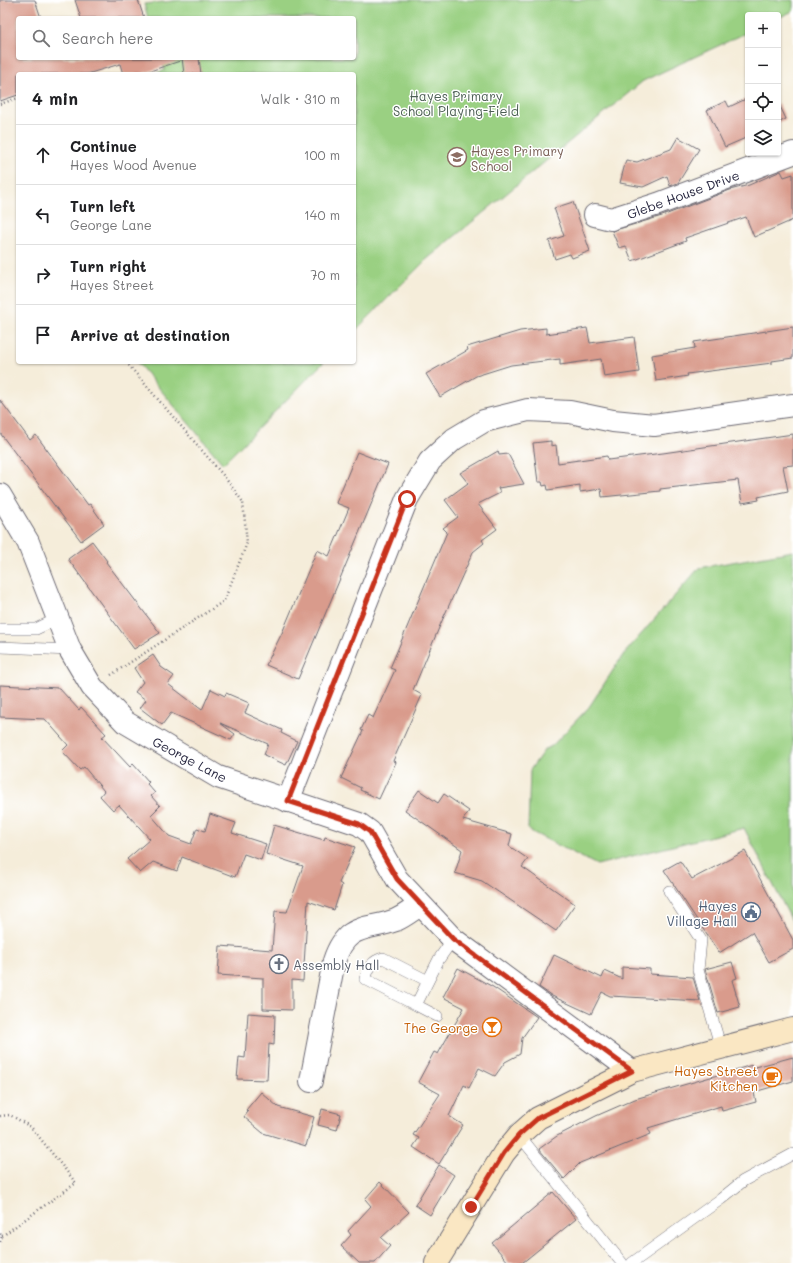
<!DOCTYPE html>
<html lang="en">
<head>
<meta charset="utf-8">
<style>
	:root { --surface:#fff; --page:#f2f2f2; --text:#202124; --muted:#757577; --line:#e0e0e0 }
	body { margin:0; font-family:Mali,sans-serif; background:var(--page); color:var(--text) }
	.controls { position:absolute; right:12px; top:12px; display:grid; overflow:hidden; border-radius:4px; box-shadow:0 1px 3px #0004 }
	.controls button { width:36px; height:36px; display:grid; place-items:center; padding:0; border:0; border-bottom:1px solid var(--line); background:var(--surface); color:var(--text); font:20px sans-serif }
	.stop { position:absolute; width:12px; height:12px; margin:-9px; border:3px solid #c8321e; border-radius:50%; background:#fff }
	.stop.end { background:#c8321e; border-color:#fff; box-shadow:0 1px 4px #0008 }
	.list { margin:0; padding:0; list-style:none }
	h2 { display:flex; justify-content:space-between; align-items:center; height:52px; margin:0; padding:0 16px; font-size:17px }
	h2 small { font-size:13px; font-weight:400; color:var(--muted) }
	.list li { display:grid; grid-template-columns:26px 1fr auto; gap:12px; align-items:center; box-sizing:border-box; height:60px; padding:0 16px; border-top:1px solid var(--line) }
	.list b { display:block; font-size:15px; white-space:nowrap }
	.list p { margin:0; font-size:13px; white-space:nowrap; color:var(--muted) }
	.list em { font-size:13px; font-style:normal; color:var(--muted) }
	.icon { flex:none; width:22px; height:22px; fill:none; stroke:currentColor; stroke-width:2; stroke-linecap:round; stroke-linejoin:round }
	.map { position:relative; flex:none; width:793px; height:1263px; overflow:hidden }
	.search { position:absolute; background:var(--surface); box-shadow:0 1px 3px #0004; left:16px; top:16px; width:340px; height:44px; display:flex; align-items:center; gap:10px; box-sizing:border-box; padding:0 14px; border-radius:4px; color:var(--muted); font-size:15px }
	.panel { position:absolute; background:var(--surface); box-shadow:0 1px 3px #0004; left:16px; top:72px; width:340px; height:292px; border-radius:4px }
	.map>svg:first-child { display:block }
	.green { fill:#9ad082; stroke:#5e795e }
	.building { fill:#d99b8c }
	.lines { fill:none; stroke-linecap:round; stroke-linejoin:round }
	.lane-casing { stroke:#6c6973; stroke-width:12 }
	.street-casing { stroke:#6c6973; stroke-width:24 }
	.secondary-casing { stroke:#6c6973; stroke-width:24 }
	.path { stroke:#6c6973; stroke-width:2.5; stroke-dasharray:1 3; stroke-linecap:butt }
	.lane { stroke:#fff; stroke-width:11 }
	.street { stroke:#fff; stroke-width:22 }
	.secondary { stroke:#fae7c3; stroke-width:22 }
	.route { stroke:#c8321e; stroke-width:5 }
	.labels { text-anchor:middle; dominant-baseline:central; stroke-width:3; stroke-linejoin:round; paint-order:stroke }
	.park-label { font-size:13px; fill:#4c5f54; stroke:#fff }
	.education-label { font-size:13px; fill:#785e54; stroke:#fff; text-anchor:start }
	.street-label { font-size:13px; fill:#22223b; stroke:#fff }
	.service-label { font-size:13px; fill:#4e5e75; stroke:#fff; text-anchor:end }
	.worship-label { font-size:13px; fill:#5b616d; stroke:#fff; text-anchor:start }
	.food-label { font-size:13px; fill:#c56008; stroke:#fff; text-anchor:end }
</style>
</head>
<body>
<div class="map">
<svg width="793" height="1263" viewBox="0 0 793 1263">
	<rect width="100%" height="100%" fill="#fff"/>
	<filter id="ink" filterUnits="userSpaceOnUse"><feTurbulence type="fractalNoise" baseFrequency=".025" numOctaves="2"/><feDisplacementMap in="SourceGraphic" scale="8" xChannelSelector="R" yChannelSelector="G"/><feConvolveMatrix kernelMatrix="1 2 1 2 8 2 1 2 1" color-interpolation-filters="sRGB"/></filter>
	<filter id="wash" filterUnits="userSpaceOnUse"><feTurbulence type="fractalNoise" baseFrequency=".012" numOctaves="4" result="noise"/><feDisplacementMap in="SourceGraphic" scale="16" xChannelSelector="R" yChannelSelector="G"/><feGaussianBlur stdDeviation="0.9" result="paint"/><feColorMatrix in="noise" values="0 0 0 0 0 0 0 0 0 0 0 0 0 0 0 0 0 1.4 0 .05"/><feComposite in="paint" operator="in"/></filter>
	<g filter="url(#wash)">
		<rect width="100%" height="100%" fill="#f5edda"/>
		<!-- green -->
		<path class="green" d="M182,0H793V11L778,18V15H748V32L643,81L426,260L354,332V74H153L165,70L161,58H354V18H148L144,4Z
			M137,362H324L223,464Z
			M793,551V923L744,828L597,865L528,830L530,770L545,749L552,746L589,707L623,655L699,568Z"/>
		<g id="blocks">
			<!-- building -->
			<path class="building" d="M0,0H35L41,18H18V58H179L180,61L141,74H123L120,64L87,74H18V95L0,101Z
				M75,0H138L144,18H81Z
				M182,58H199L201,74H184Z
				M748,98V137L725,147L707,110L726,101L729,107Z
				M778,102L786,119L778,123Z
				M678,137L699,149L678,183L670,186L667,176L643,187L620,183L626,160L637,162L671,149Z
				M781,171L784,177L793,174V220L754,237L746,217L685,238L686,241L632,261L626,246L619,248L612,231L662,216L730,190L749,185Z
				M573,202L590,251L572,258L570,254L555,259L549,241L564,236L554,208Z
				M793,327V358L772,361V363L687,374L688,376L656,381L652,355L695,348L694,342Z
				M546,328V334L587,328L590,343L634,337L639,372L604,377L601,359L560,365V359L511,365L476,376L440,397L426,374L468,350L467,347L520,331Z
				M0,400L30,440L36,435L88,505L90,504L104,524L81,541L0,433Z
				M793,434V465L783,466L788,491L758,497L759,500L742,503L738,480L660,489V491L602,497L601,489L580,492V485L548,490L547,485L543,486L542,482H538L533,443L551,441V446L556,445L558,463L607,456L608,460L663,453Z
				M498,451L499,455L508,454L524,484L498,488L500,493L478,504L497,529L482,540L484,543L473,552L441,623L413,690L422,695L393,761L396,762L379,799L360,790L361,788L341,778L363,731L361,730L368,715L373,718L395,670L390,668L447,532L443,528L458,517L445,500L468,483L460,473Z
				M357,452L388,464L298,679L266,665L282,633L317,550L329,556L349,508L336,503Z
				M92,541L107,561L106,562L160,633L134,649L68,559Z
				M153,655L161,667L174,676L168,684L202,710L211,689L225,696L226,693L249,703L245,713L282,730L281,733L297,741L286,765L264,755L268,744L220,723L235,734L231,740L171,713L162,725L140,708L146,700L135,692L143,682L134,668Z
				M0,685L59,688L79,710L81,707L106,734L102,737L130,767L133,764L149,782L147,784L155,793L151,796L160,806L151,815L169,836L191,844L197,828L205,831L210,814L236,823L232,833L266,844L261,860L244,854L235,877L182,857L177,871L153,862L140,873L127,859L150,839L119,805L113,810L100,796L104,791L84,767L80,770L62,751L68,745L45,719L0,717Z
				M419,790L438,803L444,794L469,811L463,820L512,834L509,846L528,859L522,867L575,904L556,931L482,881L455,873L462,850L405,810Z
				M274,825L324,840L325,837L355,847L339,883L342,885L334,910L308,901L303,981L292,980V1010L263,1009V978L218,975L220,946L272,950L275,911L287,912L303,866L266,854Z
				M745,851L793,940V949L769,962L752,932L719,953L664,870L680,861L692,879Z
				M554,955L602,978L605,971L622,979V967L650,969V974L693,977L700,1001L610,996L602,992L591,1014L552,996L539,987Z
				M732,962L737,978L732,980L740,1007L718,1013L705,969Z
				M458,968L493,987L537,1017L522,1038L520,1054L505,1062L495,1076L479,1068L469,1088L464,1085L449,1116L463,1125L439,1164L413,1147L419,1138L413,1135L440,1094L418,1082L434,1052L438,1054L464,1008L443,997Z
				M248,1013L275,1015L274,1045L269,1044L267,1080L237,1079L239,1057L245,1058Z
				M793,1057V1081L754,1092L756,1102L722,1111L721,1106L648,1128L651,1134L580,1163L564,1179L539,1149L557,1136L596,1116L635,1099L752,1065V1068Z
				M261,1092L278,1107L314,1117L306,1146L263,1133L244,1117L248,1112L246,1110Z
				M322,1109L341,1114L337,1130L318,1125Z
				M439,1165L454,1175L430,1215L415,1205Z
				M380,1182L409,1212L381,1238L390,1246L375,1263H359L341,1246L351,1235L348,1231L371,1206L365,1199Z
				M553,1192L576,1219L522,1263H509L492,1243Z"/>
		</g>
	</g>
	<g filter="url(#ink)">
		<use href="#blocks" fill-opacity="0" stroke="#6c6973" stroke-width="1"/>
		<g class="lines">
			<defs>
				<path id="lane" d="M0,629H36L59,618
					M0,647L70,650
					M669,891L701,940L698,970L721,1048
					M416,1005L365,979C369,968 371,961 383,958L428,981
					M437,1016L416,1005L439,959L453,939
					M519,1135L622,1263
					M632,1263L721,1199L743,1181L793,1154"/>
				<path id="street" d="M595,215L611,219L658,204L793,153
					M0,495L28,542L70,650L92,687L125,722L218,777L359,824L370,832L397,879L453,939L632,1071
					M288,801L407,499L430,461L454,439L484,421L528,410L570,412L613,421L654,425L793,405
					M311,1081L334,961C347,922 366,931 396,920C405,916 412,910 420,905"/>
				<path id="secondary" d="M436,1263L504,1153L519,1135L538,1118L632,1071L793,1029"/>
			</defs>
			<!-- lane casing -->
			<use href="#lane" class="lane-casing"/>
			<!-- street casing -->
			<use href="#street" class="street-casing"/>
			<!-- secondary casing -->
			<use href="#secondary" class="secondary-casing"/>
			<!-- path -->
			<path class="path" d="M0,104L18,98
				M111,675L224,601L247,543L243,502L223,475L126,362
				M0,1116L10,1115L31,1127L76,1183L2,1236
				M0,1234L2,1236L0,1242"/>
			<!-- lane -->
			<use href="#lane" class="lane"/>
			<!-- street -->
			<use href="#street" class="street"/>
			<!-- secondary -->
			<use href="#secondary" class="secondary"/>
		</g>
	</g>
	<g class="lines" filter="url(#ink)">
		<!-- route -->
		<path class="route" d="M407,499L288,801L359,824L370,832L397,879L453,939L632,1071L538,1118L519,1135L504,1153L471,1207"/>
	</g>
	<!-- icons -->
	<defs>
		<symbol id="school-ring" viewBox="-11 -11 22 22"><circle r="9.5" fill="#fff" stroke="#8d6e63" stroke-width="1.5"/><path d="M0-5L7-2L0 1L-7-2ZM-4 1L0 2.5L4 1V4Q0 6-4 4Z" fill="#8d6e63"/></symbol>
		<symbol id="civic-ring" viewBox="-11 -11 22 22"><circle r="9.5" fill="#fff" stroke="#5c6f8a" stroke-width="1.5"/><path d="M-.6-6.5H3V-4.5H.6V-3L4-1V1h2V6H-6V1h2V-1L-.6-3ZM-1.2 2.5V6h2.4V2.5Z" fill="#5c6f8a"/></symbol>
		<symbol id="church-ring" viewBox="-11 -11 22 22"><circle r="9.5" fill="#fff" stroke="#6b7280" stroke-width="1.5"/><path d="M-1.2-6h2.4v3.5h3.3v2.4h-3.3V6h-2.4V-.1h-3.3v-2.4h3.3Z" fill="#6b7280"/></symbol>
		<symbol id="bar-ring" viewBox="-11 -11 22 22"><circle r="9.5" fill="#fff" stroke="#e8710a" stroke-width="1.5"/><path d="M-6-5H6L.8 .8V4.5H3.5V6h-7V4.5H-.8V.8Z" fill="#e8710a"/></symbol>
		<symbol id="cafe-ring" viewBox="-11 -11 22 22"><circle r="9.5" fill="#fff" stroke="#e8710a" stroke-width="1.5"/><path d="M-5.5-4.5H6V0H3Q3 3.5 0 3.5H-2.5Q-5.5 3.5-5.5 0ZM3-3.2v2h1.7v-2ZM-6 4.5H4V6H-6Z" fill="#e8710a"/></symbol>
	</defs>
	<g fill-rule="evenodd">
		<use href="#school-ring" x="446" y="146" width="22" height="22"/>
		<use href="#civic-ring" x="740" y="901" width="22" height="22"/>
		<use href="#church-ring" x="268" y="953" width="22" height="22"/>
		<use href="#bar-ring" x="481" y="1016" width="22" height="22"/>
		<use href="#cafe-ring" x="761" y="1066" width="22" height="22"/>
	</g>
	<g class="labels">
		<!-- park labels -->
		<g class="park-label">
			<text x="456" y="95">Hayes Primary<tspan x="456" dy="15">School Playing-Field</tspan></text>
		</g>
		<!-- education labels -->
		<g class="education-label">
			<text x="471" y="150">Hayes Primary<tspan x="471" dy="15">School</tspan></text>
		</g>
		<!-- street labels -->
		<g class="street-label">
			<text transform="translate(683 194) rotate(-20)">Glebe House Drive</text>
			<text transform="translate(190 759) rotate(28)">George Lane</text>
		</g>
		<!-- service labels -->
		<g class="service-label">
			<text x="737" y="905">Hayes<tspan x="737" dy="15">Village Hall</tspan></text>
		</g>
		<!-- worship labels -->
		<g class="worship-label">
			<text x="293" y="964">Assembly Hall</text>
		</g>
		<!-- food labels -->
		<g class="food-label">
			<text x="478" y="1027">The George</text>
			<text x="758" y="1070">Hayes Street<tspan x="758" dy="15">Kitchen</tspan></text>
		</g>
	</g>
</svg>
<div class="controls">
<button>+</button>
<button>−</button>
<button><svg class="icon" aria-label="locate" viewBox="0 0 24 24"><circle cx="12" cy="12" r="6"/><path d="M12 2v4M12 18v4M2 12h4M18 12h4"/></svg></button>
<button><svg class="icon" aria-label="layers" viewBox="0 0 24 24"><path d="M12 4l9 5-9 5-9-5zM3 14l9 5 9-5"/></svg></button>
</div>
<div class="stop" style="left:407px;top:499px"></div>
<div class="stop end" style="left:471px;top:1207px"></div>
<div class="search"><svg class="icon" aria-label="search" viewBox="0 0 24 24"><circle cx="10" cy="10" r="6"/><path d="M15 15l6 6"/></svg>Search here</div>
<section class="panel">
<h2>4 min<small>Walk · 310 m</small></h2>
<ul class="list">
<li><svg class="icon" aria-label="ahead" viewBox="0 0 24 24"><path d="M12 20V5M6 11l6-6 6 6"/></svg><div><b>Continue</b><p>Hayes Wood Avenue</p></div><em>100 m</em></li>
<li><svg class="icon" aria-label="left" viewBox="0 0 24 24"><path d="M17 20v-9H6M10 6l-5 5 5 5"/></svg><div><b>Turn left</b><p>George Lane</p></div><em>140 m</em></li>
<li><svg class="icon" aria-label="right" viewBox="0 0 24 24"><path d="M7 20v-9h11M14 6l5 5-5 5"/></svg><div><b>Turn right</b><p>Hayes Street</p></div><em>70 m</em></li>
<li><svg class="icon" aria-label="arrive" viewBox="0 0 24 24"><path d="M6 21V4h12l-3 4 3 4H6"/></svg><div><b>Arrive at destination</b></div></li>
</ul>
</section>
</div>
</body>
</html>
